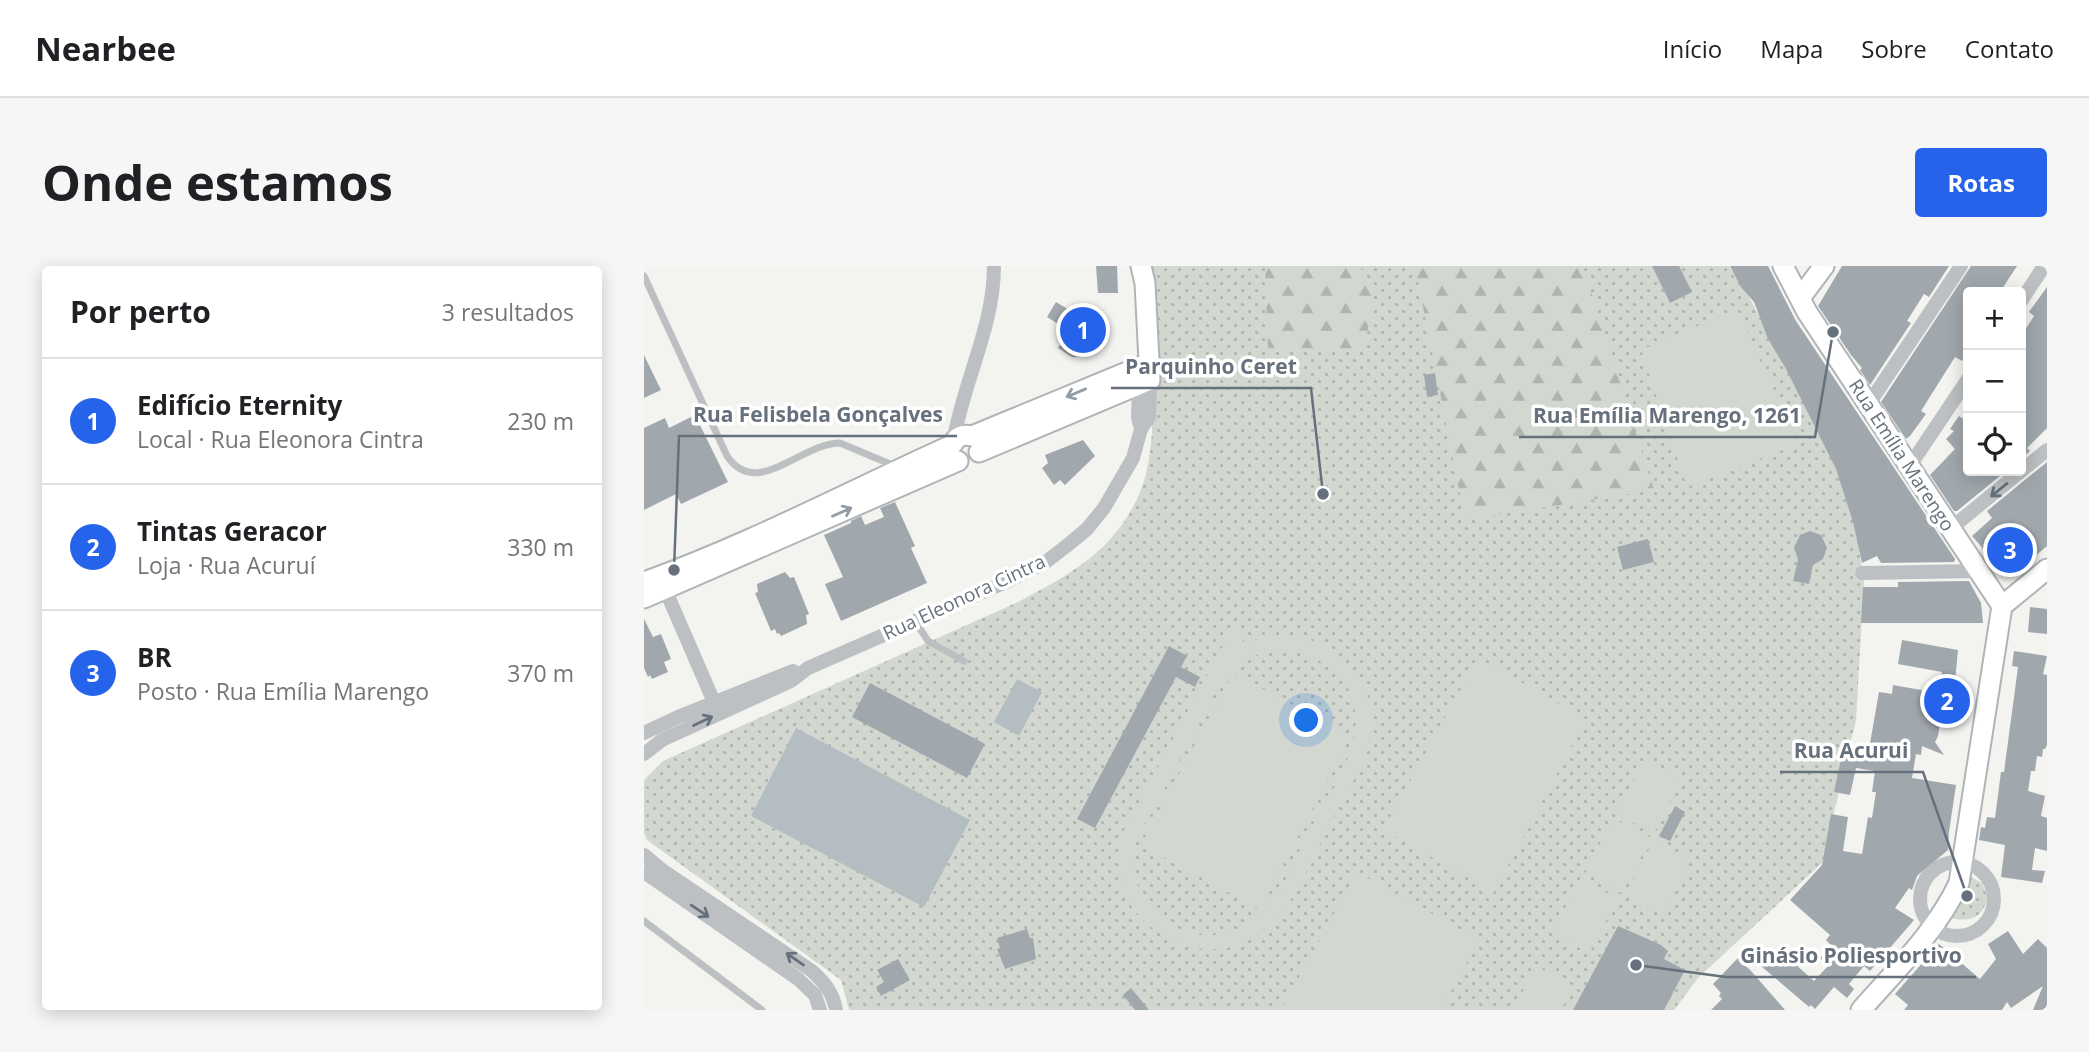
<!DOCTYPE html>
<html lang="pt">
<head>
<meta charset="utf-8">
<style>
	:root { --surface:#fff; --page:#f6f6f6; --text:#202124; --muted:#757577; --line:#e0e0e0; --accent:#2563eb }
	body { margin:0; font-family:"Open Sans",sans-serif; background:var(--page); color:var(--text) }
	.controls { position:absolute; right:21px; top:21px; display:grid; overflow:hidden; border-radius:7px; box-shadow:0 4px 18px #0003 }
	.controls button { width:63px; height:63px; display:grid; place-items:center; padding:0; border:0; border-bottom:2px solid var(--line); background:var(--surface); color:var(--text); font:35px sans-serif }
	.you { position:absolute; left:663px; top:455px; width:24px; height:24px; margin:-18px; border:5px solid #fff; border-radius:50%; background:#1a73e8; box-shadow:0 0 0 10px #1a73e833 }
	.badge { display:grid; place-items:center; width:46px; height:46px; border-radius:50%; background:var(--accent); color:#fff; font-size:23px; font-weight:700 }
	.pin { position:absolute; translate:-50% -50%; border:4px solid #fff; box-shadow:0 2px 7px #0006 }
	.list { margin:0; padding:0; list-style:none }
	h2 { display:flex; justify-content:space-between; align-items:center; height:91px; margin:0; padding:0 28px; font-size:30px }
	h2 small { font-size:23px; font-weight:400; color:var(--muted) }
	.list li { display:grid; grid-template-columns:46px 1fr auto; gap:21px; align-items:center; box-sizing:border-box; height:126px; padding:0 28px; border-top:2px solid var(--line) }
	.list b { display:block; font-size:26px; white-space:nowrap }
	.list p { margin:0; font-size:23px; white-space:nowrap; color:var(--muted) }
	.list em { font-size:23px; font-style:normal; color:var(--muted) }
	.icon { flex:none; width:38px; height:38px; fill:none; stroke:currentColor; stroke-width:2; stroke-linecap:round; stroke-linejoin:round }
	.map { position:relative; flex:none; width:1403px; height:744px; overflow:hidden; border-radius:7px }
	header { display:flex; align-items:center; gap:42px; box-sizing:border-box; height:98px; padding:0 35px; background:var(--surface); border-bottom:2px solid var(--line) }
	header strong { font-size:33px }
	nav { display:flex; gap:38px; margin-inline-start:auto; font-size:24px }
	.intro { display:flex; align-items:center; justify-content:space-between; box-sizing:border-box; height:168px; padding:0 42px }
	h1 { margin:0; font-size:49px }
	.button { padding:18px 32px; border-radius:7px; background:var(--accent); color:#fff; font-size:24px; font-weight:700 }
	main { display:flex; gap:42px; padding:0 42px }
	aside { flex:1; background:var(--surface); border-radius:7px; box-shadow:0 4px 18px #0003 }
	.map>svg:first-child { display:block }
	.grass { fill:url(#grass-dots) }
	.forest { fill:url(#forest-firs) }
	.garden { fill:#d2d8d0; fill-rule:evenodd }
	.water { fill:#b4bdc2 }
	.building { fill:#a1a8ad }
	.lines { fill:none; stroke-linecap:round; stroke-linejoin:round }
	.secondary-casing { stroke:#b0b4b8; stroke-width:23 }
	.lane { stroke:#bdc0c3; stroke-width:7 }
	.street { stroke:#bdc0c3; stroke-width:14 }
	.secondary { stroke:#fff; stroke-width:19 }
	.oneway { stroke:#949ca4 }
	.oneway2 { stroke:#66717d }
	.labels { text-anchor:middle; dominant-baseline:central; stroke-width:7; stroke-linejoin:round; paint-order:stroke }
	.street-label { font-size:19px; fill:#66717d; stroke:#fff }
	.leader { fill:none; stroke:#66717d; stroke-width:2.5 }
	.callout-dot { fill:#66717d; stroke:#fff; stroke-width:2.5 }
	.callout-label { font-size:21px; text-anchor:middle; font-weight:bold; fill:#66717d; stroke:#fff; stroke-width:7; stroke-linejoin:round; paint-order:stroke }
</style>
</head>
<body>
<header>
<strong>Nearbee</strong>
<nav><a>Início</a><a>Mapa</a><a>Sobre</a><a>Contato</a></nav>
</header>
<div class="intro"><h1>Onde estamos</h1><a class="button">Rotas</a></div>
<main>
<aside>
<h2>Por perto<small>3 resultados</small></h2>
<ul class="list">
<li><span class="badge">1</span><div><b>Edifício Eternity</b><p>Local · Rua Eleonora Cintra</p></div><em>230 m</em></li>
<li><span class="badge">2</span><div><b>Tintas Geracor</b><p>Loja · Rua Acuruí</p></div><em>330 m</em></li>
<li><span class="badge">3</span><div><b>BR</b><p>Posto · Rua Emília Marengo</p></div><em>370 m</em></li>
</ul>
</aside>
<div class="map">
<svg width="1403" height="744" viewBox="0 0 1403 744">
	<defs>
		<pattern id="grass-dots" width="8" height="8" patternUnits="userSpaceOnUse" patternTransform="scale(1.75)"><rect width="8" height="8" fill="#d2d8d0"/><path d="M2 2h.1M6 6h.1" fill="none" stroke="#aeb4ae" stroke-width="1.8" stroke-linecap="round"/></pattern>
		<pattern id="forest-firs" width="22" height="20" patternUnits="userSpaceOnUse" patternTransform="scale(1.75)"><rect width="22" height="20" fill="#d2d8d0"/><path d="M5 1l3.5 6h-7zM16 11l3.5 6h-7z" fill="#aeb4ae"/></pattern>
	</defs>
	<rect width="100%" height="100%" fill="#f3f3f0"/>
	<!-- grass -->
	<path class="grass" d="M506,0H1085L1102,25L1176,167L1208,239L1220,314L1212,454L1178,597L1054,712L1030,744H205L197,714L3,574L0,567V514L19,495L374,336C427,308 472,284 496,226C504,208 506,186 508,167Z
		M1325,610L1338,617L1344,631C1338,653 1327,656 1305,652Z"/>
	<!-- forest -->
	<path class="forest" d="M621,0H716L731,26L720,83L624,84Z
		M771,0H939L1010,224L821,254Z"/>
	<!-- garden -->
	<path class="garden" d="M1093,43L1154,178L1043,221L997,84Z
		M589,361L602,368L597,379C610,374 623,369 638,369C670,368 704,391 720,419C726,431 727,448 727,461C725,495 701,528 686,558C659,610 635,685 565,683C542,683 524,675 507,661C476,637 470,603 479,566ZM645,384C667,388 689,399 702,419C732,468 686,525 663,569C648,598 634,639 606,657C581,673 551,673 526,658C497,641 481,603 494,571C500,557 510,543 517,529C527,511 537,492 547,473C556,458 575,414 586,404C601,389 624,385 645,384Z
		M834,392L942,453L850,626L739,564Z
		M589,407L707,470L616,643L497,579Z
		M1001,493L1038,513L1010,567L972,548Z
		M969,552L1007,572L978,627L941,607Z
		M1010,574L1047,594L1019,649L981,629Z
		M713,606L835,674L797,744H637Z
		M936,613L974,633L945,687L908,667Z
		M892,700L930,720L917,744H869Z"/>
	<!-- water -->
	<path class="water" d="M373,413L398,426L375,470L350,456Z
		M152,462L326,554L280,641L107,550Z"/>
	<!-- building -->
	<path class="building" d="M452,0H473L474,27H454Z
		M1008,0H1035L1048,26L1026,37Z
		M1086,0H1124L1152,55L1311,293L1310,296L1237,297L1233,290L1218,297L1209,256L1192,203L1141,101L1124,73L1110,36L1097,21Z
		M1198,0H1305L1285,31L1280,28L1263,55L1267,57L1226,119L1216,104L1218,102L1207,89L1174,40Z
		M1327,0H1373L1356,26H1324V87L1318,95L1311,91L1277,145L1282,148L1266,170L1262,173L1237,136Z
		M1403,21V162L1383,182L1386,185L1377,193V70L1390,50L1385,46Z
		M412,36L456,63L439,91H428L414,82L425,65L403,51Z
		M0,89L17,124L0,132Z
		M791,107L794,129L783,131L780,109Z
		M51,149L84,216L37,238L32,228L0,244V162L21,152L25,162Z
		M1315,150L1324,156V205H1362L1313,245H1310L1286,209L1311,183L1302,173L1310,165L1306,163Z
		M439,174L451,190L421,219L416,214L410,219L398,202L404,197L401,189Z
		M1403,196V280L1368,310L1353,292L1350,295L1328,270L1348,252L1343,245Z
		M251,236L271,280L267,282L283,317L197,355L181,318L199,311L180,269L207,257V255L217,250L221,259L240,251L236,242Z
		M1166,265L1177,269L1183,282L1179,293L1169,299L1165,318L1149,315L1154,294L1150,281L1156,269Z
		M1004,273L1010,296L979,304L973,281Z
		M141,306L146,312L150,311L165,348L162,349L163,358L137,370L135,367L133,368L131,363L127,365L111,327L114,326L113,318Z
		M1325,315L1337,337L1339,357H1217L1219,321H1254V316Z
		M1386,341L1403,343V368L1384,366Z
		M0,353L9,371L17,368L27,393L20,396L24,406L8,413L6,409L4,411L0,402Z
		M1258,374L1314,384L1310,425L1317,426L1312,449L1293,446L1296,457L1294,470L1291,476L1300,489L1278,480L1277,489L1272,488L1268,512L1312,519L1305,566L1304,584L1273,610L1268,624L1265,622L1251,642L1270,654L1226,705L1220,700L1205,718L1210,723L1203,732L1190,721L1171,743L1167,739L1165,741L1117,700V695L1127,684L1130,685L1143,697L1149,696L1170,715L1184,700L1176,692L1187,679L1182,674L1186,669L1146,634L1178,599L1187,548L1204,551L1199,585L1218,588L1224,551L1228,552L1232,526H1228L1231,505L1212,502L1206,529L1190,526L1200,479L1225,483L1235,426L1248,428L1249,419L1294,427L1298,406L1254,398Z
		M525,380L543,390L537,401L556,411L551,421L532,411L451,562L433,553Z
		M1370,385L1403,390L1399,408L1403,409V479L1401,483H1399L1398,491L1393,490L1391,505H1387L1384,525L1401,530L1397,550L1403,552V585L1391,582L1388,604L1401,605L1398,617L1357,611L1361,579L1335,574L1337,561L1341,562L1343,551L1351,552L1357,506H1360L1374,401L1368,400Z
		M226,417L341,478L323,512L208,451Z
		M1031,540L1041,546L1026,575L1015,570Z
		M974,660L1017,679L1024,685L1020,693L1041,704L1020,744H929Z
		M383,663L386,672H389L392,693L361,703L353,683L356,682L353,672Z
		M1364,665L1379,688L1394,673L1403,682V744H1389L1399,720L1367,742L1363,736L1358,744H1260L1264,739L1251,728L1295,678L1336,713L1352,693L1344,678Z
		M1094,692L1108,706L1141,744H1067L1078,733L1075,730L1077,727L1069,718Z
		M254,693L266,714L237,730L232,721L240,716L233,704Z
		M487,722L505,744H491L479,729Z"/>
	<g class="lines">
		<defs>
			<path id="secondary" d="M1139,0L1163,46L1358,340
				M1156,32L1180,0
				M335,186L506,114L501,17L497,0
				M0,316C106,278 206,225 308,179C313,170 318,168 328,170L505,97
				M0,332L314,195
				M1358,340L1403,303
				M1217,744C1252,704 1292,666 1315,617L1358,340"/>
		</defs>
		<!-- secondary casing -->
		<use href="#secondary" class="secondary-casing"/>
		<!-- lane -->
		<path class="lane" d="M0,10L83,190C113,234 157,177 196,177L251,200
			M271,355L284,375L320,395
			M0,655L118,744"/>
		<!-- street -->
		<path class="street" d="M1377,35L1400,0
			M495,119L494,151L497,163
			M1224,139L1317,0
			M309,178C318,118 350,62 350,0
			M1265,201L1324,113
			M1306,263L1403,184
			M1218,307L1334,305
			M21,323L70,436
			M0,467L34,451L149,405
			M0,488L18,474L147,415L164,402L366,314L403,295L425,278L443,263L460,242L489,192L497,163L505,151L506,114
			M0,589L18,604L168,705C181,717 189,727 192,744
			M1276 633a37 37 0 1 1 74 0a37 37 0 1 1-74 0Z
			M0,606L154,713L171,729L176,744"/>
		<!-- secondary -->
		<use href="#secondary" class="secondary"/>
	</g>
	<!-- one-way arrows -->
	<defs><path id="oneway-shaft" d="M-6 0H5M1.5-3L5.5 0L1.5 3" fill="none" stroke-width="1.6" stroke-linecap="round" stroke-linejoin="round" transform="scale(1.75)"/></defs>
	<g class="oneway">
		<use href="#oneway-shaft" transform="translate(432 127) rotate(157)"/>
		<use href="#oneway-shaft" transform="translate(198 246) rotate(-24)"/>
	</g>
	<g class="oneway2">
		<use href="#oneway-shaft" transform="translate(1355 224) rotate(141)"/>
		<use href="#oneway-shaft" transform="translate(59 455) rotate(-25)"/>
		<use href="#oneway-shaft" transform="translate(56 645) rotate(34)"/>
		<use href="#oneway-shaft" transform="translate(151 693) rotate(-145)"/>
	</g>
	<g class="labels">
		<!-- street labels -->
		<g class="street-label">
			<text transform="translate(1258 189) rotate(57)">Rua Emília Marengo</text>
			<text transform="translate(320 331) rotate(-25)">Rua Eleonora Cintra</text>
		</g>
	</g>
	<!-- callouts -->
	<path class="leader" d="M679 228L667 122H467M30 304L35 170H313M1189 66L1171 171H875M1323 630L1279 506H1136M992 699L1082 711H1332"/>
	<g class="callout-dot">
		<circle cx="679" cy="228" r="7"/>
		<circle cx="30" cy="304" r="7"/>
		<circle cx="1189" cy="66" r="7"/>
		<circle cx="1323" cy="630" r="7"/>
		<circle cx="992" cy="699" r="7"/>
	</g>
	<g class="callout-label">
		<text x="567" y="108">Parquinho Ceret</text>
		<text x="174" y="156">Rua Felisbela Gonçalves</text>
		<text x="1023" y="157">Rua Emília Marengo, 1261</text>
		<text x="1207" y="492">Rua Acurui</text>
		<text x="1207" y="697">Ginásio Poliesportivo</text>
	</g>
</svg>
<div class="controls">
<button>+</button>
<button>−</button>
<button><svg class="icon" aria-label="locate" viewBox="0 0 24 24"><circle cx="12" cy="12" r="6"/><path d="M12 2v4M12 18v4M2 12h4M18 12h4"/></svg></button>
</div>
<div class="you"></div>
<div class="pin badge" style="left:439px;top:64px">1</div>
<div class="pin badge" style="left:1303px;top:435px">2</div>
<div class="pin badge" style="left:1366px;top:284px">3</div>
</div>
</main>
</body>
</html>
